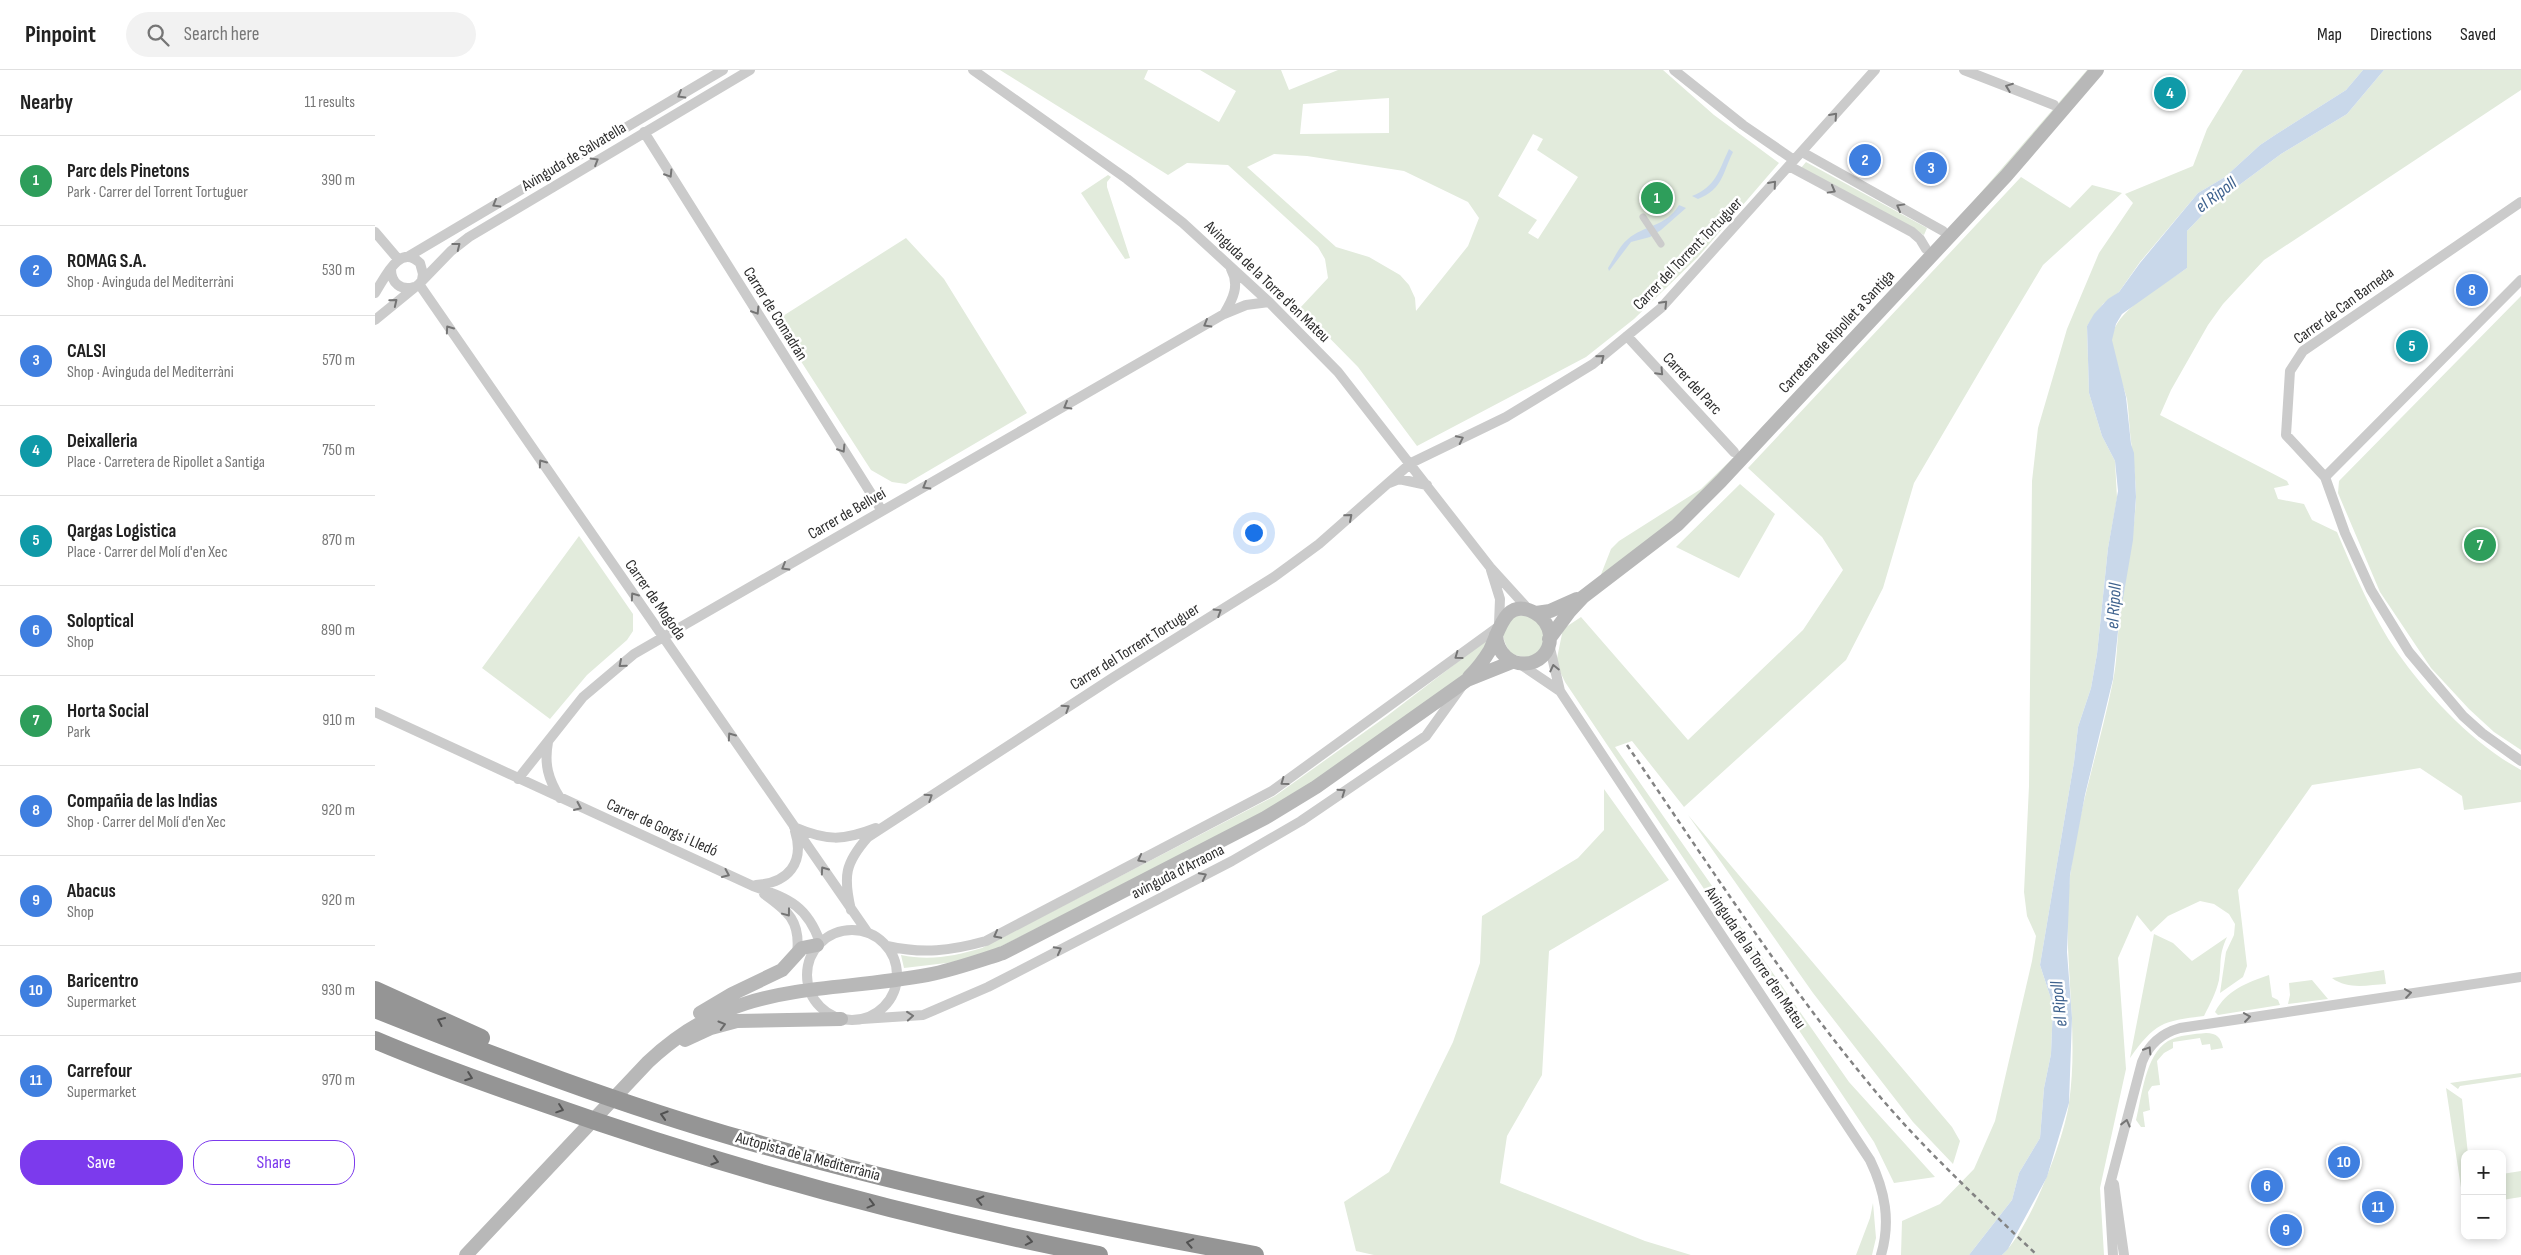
<!DOCTYPE html>
<html lang="en">
<head>
<meta charset="utf-8">
<style>
	:root { --surface:#fff; --page:#f2f2f2; --text:#222; --muted:#767676; --line:#e0e0e0; --accent:#7c3aed }
	body { margin:0; font-family:"Sofia Sans Condensed",sans-serif; background:var(--page); color:var(--text) }
	.controls { position:absolute; right:15px; bottom:15px; display:grid; overflow:hidden; border-radius:10px; box-shadow:0 2px 8px #0003 }
	.controls button { width:45px; height:45px; display:grid; place-items:center; padding:0; border:0; border-bottom:1px solid var(--line); background:var(--surface); color:var(--text); font:25px sans-serif }
	.you { position:absolute; left:878px; top:462px; width:18px; height:18px; margin:-12px; border:4px solid #fff; border-radius:50%; background:#1a73e8; box-shadow:0 0 0 8px #1a73e833 }
	.badge { display:grid; place-items:center; width:32px; height:32px; border-radius:50%; background:var(--accent); color:#fff; font-size:16px; font-weight:700 }
	.pin { position:absolute; translate:-50% -50%; border:2px solid #fff; box-shadow:0 1px 5px #0006 }
	.list { margin:0; padding:0; list-style:none }
	h2 { display:flex; justify-content:space-between; align-items:center; height:65px; margin:0; padding:0 20px; font-size:21px }
	h2 small { font-size:16px; font-weight:400; color:var(--muted) }
	.list li { display:grid; grid-template-columns:32px 1fr auto; gap:15px; align-items:center; box-sizing:border-box; height:90px; padding:0 20px; border-top:1px solid var(--line) }
	.list b { display:block; font-size:19px; white-space:nowrap }
	.list p { margin:0; font-size:16px; white-space:nowrap; color:var(--muted) }
	.list em { font-size:16px; font-style:normal; color:var(--muted) }
	.actions { display:flex; gap:10px; padding:15px 20px }
	.actions a { flex:1; padding:11px 0; border:1px solid var(--accent); border-radius:20px; text-align:center; font-size:18px; color:var(--accent) }
	.actions .main { background:var(--accent); color:#fff }
	.icon { flex:none; width:28px; height:28px; fill:none; stroke:currentColor; stroke-width:2; stroke-linecap:round; stroke-linejoin:round }
	.map { position:relative; flex:none; width:2146px; height:1185px; overflow:hidden }
	header { display:flex; align-items:center; gap:30px; box-sizing:border-box; height:70px; padding:0 25px; background:var(--surface); border-bottom:1px solid var(--line) }
	header strong { font-size:24px }
	nav { display:flex; gap:28px; margin-inline-start:auto; font-size:18px }
	.search { width:350px; height:45px; background:var(--page); display:flex; align-items:center; gap:12px; box-sizing:border-box; padding:0 18px; border-radius:28px; color:var(--muted); font-size:19px }
	main { display:flex }
	aside { flex:1; background:var(--surface) }
	.map>svg:first-child { display:block }
	.green { fill:#e2ebdc; fill-rule:evenodd }
	.water { fill:#c9d8ea }
	.lines { fill:none; stroke-linecap:round; stroke-linejoin:round }
	.pedestrian { stroke:#cbcbcb; stroke-width:7 }
	.minor { stroke:#cbcbcb; stroke-width:10 }
	.secondary { stroke:#b8b8b8; stroke-width:14 }
	.motorway { stroke:#959595; stroke-width:18 }
	.rail { stroke:#838383; stroke-width:2.5; stroke-dasharray:5 4; stroke-linecap:butt }
	.oneway { stroke:#757575 }
	.oneway2 { stroke:#525252 }
	.oneway3 { stroke:#6c6c6c }
	.labels { text-anchor:middle; dominant-baseline:central; stroke-width:5; stroke-linejoin:round; paint-order:stroke }
	.street-label { font-size:16px; fill:#2e2e2e; stroke:#fff }
	.water-label { font-size:18px; font-style:italic; fill:#3e628e; stroke:#fff }
</style>
</head>
<body>
<header>
<strong>Pinpoint</strong>
<div class="search"><svg class="icon" aria-label="search" viewBox="0 0 24 24"><circle cx="10" cy="10" r="6"/><path d="M15 15l6 6"/></svg>Search here</div>
<nav><a>Map</a><a>Directions</a><a>Saved</a></nav>
</header>
<main>
<aside>
<h2>Nearby<small>11 results</small></h2>
<ul class="list">
<li><span class="badge" style="background:#2e9e5b">1</span><div><b>Parc dels Pinetons</b><p>Park · Carrer del Torrent Tortuguer</p></div><em>390 m</em></li>
<li><span class="badge" style="background:#3f7fe0">2</span><div><b>ROMAG S.A.</b><p>Shop · Avinguda del Mediterràni</p></div><em>530 m</em></li>
<li><span class="badge" style="background:#3f7fe0">3</span><div><b>CALSI</b><p>Shop · Avinguda del Mediterràni</p></div><em>570 m</em></li>
<li><span class="badge" style="background:#0f9aa8">4</span><div><b>Deixalleria</b><p>Place · Carretera de Ripollet a Santiga</p></div><em>750 m</em></li>
<li><span class="badge" style="background:#0f9aa8">5</span><div><b>Qargas Logistica</b><p>Place · Carrer del Molí d'en Xec</p></div><em>870 m</em></li>
<li><span class="badge" style="background:#3f7fe0">6</span><div><b>Soloptical</b><p>Shop</p></div><em>890 m</em></li>
<li><span class="badge" style="background:#2e9e5b">7</span><div><b>Horta Social</b><p>Park</p></div><em>910 m</em></li>
<li><span class="badge" style="background:#3f7fe0">8</span><div><b>Compañia de las Indias</b><p>Shop · Carrer del Molí d'en Xec</p></div><em>920 m</em></li>
<li><span class="badge" style="background:#3f7fe0">9</span><div><b>Abacus</b><p>Shop</p></div><em>920 m</em></li>
<li><span class="badge" style="background:#3f7fe0">10</span><div><b>Baricentro</b><p>Supermarket</p></div><em>930 m</em></li>
<li><span class="badge" style="background:#3f7fe0">11</span><div><b>Carrefour</b><p>Supermarket</p></div><em>970 m</em></li>
</ul>
<div class="actions"><a class="main">Save</a><a>Share</a></div>
</aside>
<div class="map">
<svg width="2146" height="1185" viewBox="0 0 2146 1185">
	<rect width="100%" height="100%" fill="#fff"/>
	<!-- green -->
	<path class="green" d="M625,0H773L769,9L844,52L861,21L825,0H906L914,20L963,0H1288L1339,45L1404,93L1323,187L1259,249L1211,287L1042,376L983,297L925,238L953,208L950,189L943,177L853,95L812,93L793,105ZM1014,28V63L925,64L928,34ZM1158,64L1168,69L1162,80L1203,107L1163,169L1153,163L1162,150L1123,126ZM899,84L932,86L1029,101L1093,132L1104,148L1093,176L1041,241L1040,228L1034,215L1025,205L994,187L961,177L872,97Z
		M1712,0H1714L1612,120L1352,398L1295,453L1225,507L1236,479L1244,471L1326,419L1360,386L1582,150Z
		M1868,0H1988L1971,20L1900,65L1885,75L1850,107L1823,123L1765,192L1744,222L1728,234L1712,256L1714,323L1727,366L1740,391L1742,428L1733,478L1722,584L1716,618L1703,657L1699,692L1665,895L1678,935L1676,984L1669,1018L1665,1068L1644,1103L1637,1130L1594,1185H1526L1527,1151L1565,1134L1599,1099L1620,1051L1657,891L1661,866L1652,846L1649,822L1654,716L1657,411L1663,358L1692,259L1724,183L1758,133L1750,124L1818,96L1832,59Z
		M2009,0H2146V20L1889,190L1848,234L1833,255L1796,320L1785,345L1912,411L1914,415L1899,418L1903,429L1929,434L1937,450L1962,462C1978,500 1998,548 2022,582C2054,627 2097,673 2146,700V732L2089,740L2087,726L2045,698L1937,715L1863,820L1872,896L1868,907L1845,923L1851,882L1859,865L1860,854L1854,844L1839,834L1825,831L1793,846L1776,862L1762,845L1743,888L1751,999L1725,1118L1729,1185H1627C1654,1161 1689,1070 1694,1033C1705,957 1686,882 1695,806C1703,740 1725,676 1738,611C1742,592 1742,572 1744,553C1749,511 1759,471 1761,428C1761,408 1758,390 1756,371C1754,357 1754,343 1752,329C1747,308 1732,284 1738,263C1745,237 1790,214 1812,198V161L1836,136L1906,84L1972,44Z
		M1431,92L1552,158L1549,165L1426,98Z
		M733,105L736,107L732,112V117L755,188L750,189L706,123Z
		M1646,107L1695,138L1717,115L1747,123L1668,195L1620,275L1539,413L1508,518L1471,590L1309,737L1257,671L1240,677L1474,1012L1560,1107L1519,1113L1499,1072L1190,612L1181,593L1188,559L1206,547L1313,670L1428,560L1468,500L1447,467L1373,398Z
		M531,168L569,209L652,343L531,414L517,412L496,400L400,251Z
		M2146,226V680L2119,662L2094,639L2056,598L2005,522L1963,423L1964,411Z
		M1365,414L1400,444L1364,508L1301,477Z
		M204,466L258,544V561L252,570L212,605L175,649L107,598Z
		M1141,545L1164,548L1172,574L1157,589L1136,584C1125,566 1125,559 1141,545Z
		M1114,568L1097,599L909,732L621,879L580,892L529,898L526,885C555,891 580,886 607,878L900,726L1012,646Z
		M1229,719L1294,810L1174,881L1167,1005L1132,1066L1125,1113L1270,1171L1316,1185H999L981,1181L969,1132L1014,1102L1078,972L1105,893L1107,846L1203,788L1229,760Z
		M1313,745L1577,1057L1585,1071L1578,1094L1538,1052L1438,923Z
		M1779,864L1798,873L1817,891L1852,867C1843,887 1847,891 1844,910C1841,923 1835,934 1829,946C1787,951 1780,953 1755,988Z
		M2009,900L2011,914C1993,915 1973,920 1957,908Z
		M1894,905L1897,927L1903,930L1905,935L1843,945L1840,942C1852,920 1871,913 1894,905Z
		M1937,910L1953,929L1913,934L1915,925L1914,913Z
		M1831,963C1842,963 1846,968 1848,978L1836,980L1835,974L1827,975L1825,968L1798,972V978L1789,983L1782,991L1785,1015L1777,1016L1773,1022L1775,1040L1768,1042L1770,1057H1766L1761,1050C1767,1026 1770,985 1793,971C1804,965 1819,964 1831,963Z
		M2146,1003V1007L2085,1016L2083,1019L2075,1013Z
		M2071,1018L2087,1029L2093,1084H2090V1132L2088,1131Z
		M2146,1101V1127L2127,1130V1104Z
		M1498,1133L1501,1168L1497,1185H1481L1495,1148Z"/>
	<!-- water -->
	<path class="water" d="M1988,0H2009L1972,44L1906,84L1836,136L1812,161V198L1747,244L1741,254L1737,270L1751,327L1756,374L1759,383L1761,427L1758,470L1744,552L1738,609L1710,725L1695,805L1692,882L1697,948L1694,1033L1672,1107L1633,1179L1627,1185H1594L1637,1130L1644,1103L1665,1068L1669,1018L1676,984L1678,935L1665,895L1699,692L1703,657L1716,618L1722,584L1733,478L1743,421L1740,391L1727,366L1714,323L1712,256L1719,244L1733,229L1744,222L1765,193L1823,123L1850,107L1885,75L1900,65L1971,20Z
		M1354,79L1358,82C1347,104 1348,119 1323,129L1317,126C1341,117 1344,100 1354,79Z
		M1304,135L1311,138L1286,160L1275,167L1256,172L1234,201L1233,198C1239,189 1244,176 1253,169C1269,155 1291,157 1304,135Z"/>
	<g class="lines">
		<!-- pedestrian -->
		<path class="pedestrian" d="M1268,147L1286,174"/>
		<!-- minor -->
		<path class="minor" d="M598,0L752,109L808,153L894,232L963,302L1115,497L1155,541
			M1299,0L1368,55L1419,90
			M1589,0L1679,35
			M269,62L507,441
			M1427,82L1568,161
			M1414,96L1537,162L1545,169L1551,179
			M2146,132L1928,281L1915,301L1911,365L1950,407L1970,463L1996,520L2034,582L2088,646L2107,663L2146,691
			M0,162L23,189
			M34,186L348,0
			M16,199C16,213 26,221 39,217
			M44,214L493,863
			M0,223C10,208 24,173 45,193L48,204L47,210
			M849,244C858,229 865,215 856,199
			M0,250L44,214L76,181L94,167L375,0
			M1252,266L1359,382
			M1950,407L2146,210
			M1014,413L1024,409L1052,415
			M1116,500L1125,529L1124,554
			M1174,574L1185,621L1495,1090C1510,1121 1516,1151 1506,1185
			M1145,594L1185,621
			M0,642L378,816C413,829 431,834 445,872
			M173,672C169,694 173,709 185,728
			M143,709L208,627L259,584L849,244L871,235L894,232
			M419,757C452,771 468,771 501,758
			M381,815C413,813 430,793 420,761
			M389,824C413,841 426,851 422,884
			M476,840C468,806 470,793 493,767L739,607L899,507L944,474L1036,393L1131,347L1218,294L1286,238L1500,0
			M432 905a45 45 0 1 1 90 0a45 45 0 1 1-90 0Z
			M512,876C548,884 575,881 611,871L897,721L1123,557
			M487,949L548,945L613,917L857,791L926,751L1051,666L1087,616
			M1739,1114L1749,1185
			M1738,1185L1734,1118L1767,992C1774,974 1787,963 1805,958L2146,907"/>
		<!-- secondary -->
		<path class="secondary" d="M1161,543L1175,541L1202,529
			M1174,569L1194,542L1208,527L1302,455L1346,411L1631,106L1722,0
			M1094,607C1102,599 1109,590 1115,580C1124,562 1130,526 1160,543C1168,547 1174,556 1175,565C1177,601 1124,605 1121,565
			M325,943L357,924L407,900L427,878L442,875
			M310,970L336,958L362,951L466,949
			M91,1185L273,992C361,909 442,925 552,905C578,900 603,891 628,883L890,748L941,717L1092,610L1137,592"/>
		<!-- motorway -->
		<path class="motorway" d="M0,920L106,968
			M0,939C123,988 246,1035 373,1071C540,1119 710,1154 880,1185
			M0,970C56,994 113,1014 171,1034C352,1098 536,1148 724,1185"/>
		<!-- rail -->
		<path class="rail" d="M1252,675C1329,788 1404,904 1491,1010C1542,1073 1603,1129 1662,1185"/>
	</g>
	<!-- one-way arrows -->
	<defs><path id="oneway-chevron" d="M-2-3.5L2.5 0L-2 3.5" fill="none" stroke-width="1.6" stroke-linecap="round" stroke-linejoin="round" transform="scale(1.25)"/></defs>
	<g class="oneway">
		<use href="#oneway-chevron" transform="translate(1634 17) rotate(-159)"/>
		<use href="#oneway-chevron" transform="translate(306 25) rotate(150)"/>
		<use href="#oneway-chevron" transform="translate(1459 46) rotate(-48)"/>
		<use href="#oneway-chevron" transform="translate(220 91) rotate(-31)"/>
		<use href="#oneway-chevron" transform="translate(294 104) rotate(58)"/>
		<use href="#oneway-chevron" transform="translate(1398 114) rotate(-49)"/>
		<use href="#oneway-chevron" transform="translate(1457 120) rotate(29)"/>
		<use href="#oneway-chevron" transform="translate(121 134) rotate(150)"/>
		<use href="#oneway-chevron" transform="translate(1525 137) rotate(-151)"/>
		<use href="#oneway-chevron" transform="translate(82 176) rotate(-38)"/>
		<use href="#oneway-chevron" transform="translate(19 232) rotate(-39)"/>
		<use href="#oneway-chevron" transform="translate(1289 234) rotate(-46)"/>
		<use href="#oneway-chevron" transform="translate(381 241) rotate(58)"/>
		<use href="#oneway-chevron" transform="translate(832 254) rotate(150)"/>
		<use href="#oneway-chevron" transform="translate(74 259) rotate(-125)"/>
		<use href="#oneway-chevron" transform="translate(1226 288) rotate(-39)"/>
		<use href="#oneway-chevron" transform="translate(1285 302) rotate(47)"/>
		<use href="#oneway-chevron" transform="translate(692 336) rotate(150)"/>
		<use href="#oneway-chevron" transform="translate(1085 369) rotate(-26)"/>
		<use href="#oneway-chevron" transform="translate(467 379) rotate(58)"/>
		<use href="#oneway-chevron" transform="translate(167 393) rotate(-125)"/>
		<use href="#oneway-chevron" transform="translate(551 416) rotate(150)"/>
		<use href="#oneway-chevron" transform="translate(974 447) rotate(-41)"/>
		<use href="#oneway-chevron" transform="translate(410 497) rotate(150)"/>
		<use href="#oneway-chevron" transform="translate(259 526) rotate(-125)"/>
		<use href="#oneway-chevron" transform="translate(843 542) rotate(-32)"/>
		<use href="#oneway-chevron" transform="translate(1083 586) rotate(144)"/>
		<use href="#oneway-chevron" transform="translate(247 594) rotate(139)"/>
		<use href="#oneway-chevron" transform="translate(1179 598) rotate(-103)"/>
		<use href="#oneway-chevron" transform="translate(691 638) rotate(-33)"/>
		<use href="#oneway-chevron" transform="translate(356 666) rotate(-125)"/>
		<use href="#oneway-chevron" transform="translate(909 712) rotate(144)"/>
		<use href="#oneway-chevron" transform="translate(967 722) rotate(-35)"/>
		<use href="#oneway-chevron" transform="translate(554 727) rotate(-33)"/>
		<use href="#oneway-chevron" transform="translate(203 737) rotate(24)"/>
		<use href="#oneway-chevron" transform="translate(766 789) rotate(152)"/>
		<use href="#oneway-chevron" transform="translate(449 800) rotate(-125)"/>
		<use href="#oneway-chevron" transform="translate(351 804) rotate(24)"/>
		<use href="#oneway-chevron" transform="translate(828 806) rotate(-27)"/>
		<use href="#oneway-chevron" transform="translate(412 843) rotate(53)"/>
		<use href="#oneway-chevron" transform="translate(622 865) rotate(152)"/>
		<use href="#oneway-chevron" transform="translate(683 880) rotate(-28)"/>
		<use href="#oneway-chevron" transform="translate(2033 923) rotate(-8)"/>
		<use href="#oneway-chevron" transform="translate(535 946) rotate(-5)"/>
		<use href="#oneway-chevron" transform="translate(1872 947) rotate(-8)"/>
		<use href="#oneway-chevron" transform="translate(1773 980) rotate(-58)"/>
		<use href="#oneway-chevron" transform="translate(1751 1053) rotate(-76)"/>
	</g>
	<g class="oneway2">
		<use href="#oneway-chevron" transform="translate(66 951) rotate(-156)"/>
		<use href="#oneway-chevron" transform="translate(94 1007) rotate(20)"/>
		<use href="#oneway-chevron" transform="translate(185 1039) rotate(19)"/>
		<use href="#oneway-chevron" transform="translate(289 1045) rotate(-163)"/>
		<use href="#oneway-chevron" transform="translate(340 1091) rotate(17)"/>
		<use href="#oneway-chevron" transform="translate(605 1130) rotate(-167)"/>
		<use href="#oneway-chevron" transform="translate(496 1134) rotate(15)"/>
		<use href="#oneway-chevron" transform="translate(654 1171) rotate(11)"/>
		<use href="#oneway-chevron" transform="translate(815 1173) rotate(-169)"/>
	</g>
	<use class="oneway3" href="#oneway-chevron" transform="translate(347 955) rotate(-16)"/>
	<g class="labels">
		<!-- street labels -->
		<g class="street-label">
			<text transform="translate(199 87) rotate(-31)">Avinguda de Salvatella</text>
			<text transform="translate(1313 184) rotate(-46)">Carrer del Torrent Tortuguer</text>
			<text transform="translate(892 212) rotate(44)">Avinguda de la Torre d'en Mateu</text>
			<text transform="translate(1969 236) rotate(-36)">Carrer de Can Barneda</text>
			<text transform="translate(400 244) rotate(58)">Carrer de Comadrán</text>
			<text transform="translate(1462 262) rotate(-47)">Carretera de Ripollet a Santiga</text>
			<text transform="translate(1317 314) rotate(47)">Carrer del Parc</text>
			<text transform="translate(472 444) rotate(-30)">Carrer de Bellveí</text>
			<text transform="translate(280 530) rotate(55)">Carrer de Mogoda</text>
			<text transform="translate(760 577) rotate(-32)">Carrer del Torrent Tortuguer</text>
			<text transform="translate(287 758) rotate(24)">Carrer de Gorgs i Lledó</text>
			<text transform="translate(803 802) rotate(-27)">avinguda d'Arraona</text>
			<text transform="translate(1380 888) rotate(56)">Avinguda de la Torre d'en Mateu</text>
			<text transform="translate(433 1087) rotate(15)">Autopista de la Mediterrània</text>
		</g>
		<!-- water labels -->
		<g class="water-label">
			<text transform="translate(1841 125) rotate(-37)">el Ripoll</text>
			<text transform="translate(1739 536) rotate(-86)">el Ripoll</text>
			<text transform="translate(1684 934) rotate(-96)">el Ripoll</text>
		</g>
	</g>
</svg>
<div class="controls">
<button>+</button>
<button>−</button>
</div>
<div class="you"></div>
<div class="pin badge" style="left:1282px;top:128px;background:#2e9e5b">1</div>
<div class="pin badge" style="left:1490px;top:90px;background:#3f7fe0">2</div>
<div class="pin badge" style="left:1556px;top:98px;background:#3f7fe0">3</div>
<div class="pin badge" style="left:1795px;top:23px;background:#0f9aa8">4</div>
<div class="pin badge" style="left:2037px;top:276px;background:#0f9aa8">5</div>
<div class="pin badge" style="left:1892px;top:1116px;background:#3f7fe0">6</div>
<div class="pin badge" style="left:2105px;top:475px;background:#2e9e5b">7</div>
<div class="pin badge" style="left:2097px;top:220px;background:#3f7fe0">8</div>
<div class="pin badge" style="left:1911px;top:1160px;background:#3f7fe0">9</div>
<div class="pin badge" style="left:1969px;top:1092px;background:#3f7fe0">10</div>
<div class="pin badge" style="left:2003px;top:1137px;background:#3f7fe0">11</div>
</div>
</main>
</body>
</html>
